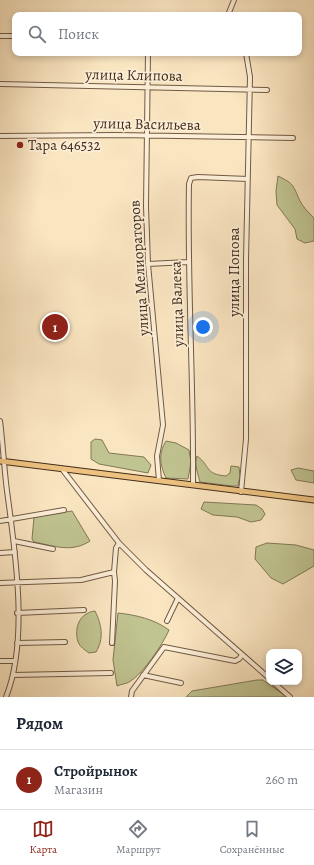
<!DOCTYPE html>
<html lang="ru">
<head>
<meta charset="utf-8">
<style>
	:root { --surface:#fff; --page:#f6f6f7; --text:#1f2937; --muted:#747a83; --line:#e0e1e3; --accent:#8f2418 }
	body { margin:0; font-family:Alegreya,serif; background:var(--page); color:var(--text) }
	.controls { position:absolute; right:12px; bottom:12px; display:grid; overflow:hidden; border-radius:8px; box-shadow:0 2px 6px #0003 }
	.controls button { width:36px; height:36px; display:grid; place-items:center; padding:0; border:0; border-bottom:1px solid var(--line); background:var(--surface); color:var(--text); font:20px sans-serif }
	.you { position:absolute; left:203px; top:327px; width:14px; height:14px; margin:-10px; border:3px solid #fff; border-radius:50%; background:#1a73e8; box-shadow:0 0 0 6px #1a73e833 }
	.badge { display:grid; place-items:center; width:26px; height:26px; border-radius:50%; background:var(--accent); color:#fff; font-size:13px; font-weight:700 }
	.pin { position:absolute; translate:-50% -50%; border:2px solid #fff; box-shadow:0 1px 4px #0006 }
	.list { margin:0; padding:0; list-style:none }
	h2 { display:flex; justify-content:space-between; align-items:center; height:52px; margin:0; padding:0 16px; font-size:17px }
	h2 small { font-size:13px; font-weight:400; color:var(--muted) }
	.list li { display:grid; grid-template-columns:26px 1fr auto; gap:12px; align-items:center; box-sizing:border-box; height:60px; padding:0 16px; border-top:1px solid var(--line) }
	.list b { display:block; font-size:15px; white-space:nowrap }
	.list p { margin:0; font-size:13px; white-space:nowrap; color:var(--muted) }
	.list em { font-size:13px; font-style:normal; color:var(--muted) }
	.icon { flex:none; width:22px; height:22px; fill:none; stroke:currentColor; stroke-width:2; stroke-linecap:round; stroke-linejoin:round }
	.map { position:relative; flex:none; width:314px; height:697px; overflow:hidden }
	.search { position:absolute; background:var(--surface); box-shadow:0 2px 6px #0003; left:12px; right:12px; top:12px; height:44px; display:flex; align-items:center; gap:10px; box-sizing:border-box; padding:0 14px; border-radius:8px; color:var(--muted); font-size:15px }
	.sheet { height:112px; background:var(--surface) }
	nav { display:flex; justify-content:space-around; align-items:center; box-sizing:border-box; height:56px; border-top:1px solid var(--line); background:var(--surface); font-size:11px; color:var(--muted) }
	nav a { display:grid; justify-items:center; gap:2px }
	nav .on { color:var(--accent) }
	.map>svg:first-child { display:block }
	.green { fill:#c0c491; stroke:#827856 }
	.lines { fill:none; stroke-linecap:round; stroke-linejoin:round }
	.minor-casing { stroke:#715a44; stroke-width:6 }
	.major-casing { stroke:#432c1b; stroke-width:7 }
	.minor { stroke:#fceed7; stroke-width:4 }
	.major { stroke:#edc280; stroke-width:5 }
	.poi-dot { fill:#8f2418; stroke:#fceed7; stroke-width:1.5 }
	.labels { text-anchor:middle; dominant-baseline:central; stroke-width:3.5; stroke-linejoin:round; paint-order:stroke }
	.street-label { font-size:15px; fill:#432c1b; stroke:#fceed7 }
	.poi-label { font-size:15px; fill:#432c1b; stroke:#fceed7; text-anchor:start }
</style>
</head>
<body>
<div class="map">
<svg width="314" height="697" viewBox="0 0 314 697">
	<rect width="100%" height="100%" fill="#fae5c1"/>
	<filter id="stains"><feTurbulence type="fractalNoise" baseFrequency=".005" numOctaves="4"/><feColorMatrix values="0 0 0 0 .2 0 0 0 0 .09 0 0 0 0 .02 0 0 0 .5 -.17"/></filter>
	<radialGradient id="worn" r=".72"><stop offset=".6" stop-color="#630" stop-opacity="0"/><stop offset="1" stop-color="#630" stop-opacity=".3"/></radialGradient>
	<!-- green -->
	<path class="green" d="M278,176C295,184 293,186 300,201C303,207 309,213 314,218V241L305,243L297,239L295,229L277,205L276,191Z
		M95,439L102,440L109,453L144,457L151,465L148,473L99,464L91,459V442Z
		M166,441L176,443L189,450L191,462L188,479L166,478C160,465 158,454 166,441Z
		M197,456C211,466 204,474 226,476L230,473L231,466L239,467L240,476L238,486H232L200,482C198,474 194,464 197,456Z
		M298,468L314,471V483L296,480L291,470Z
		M204,502L256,505L262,509L265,514L261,520L251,522L237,517L213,515L201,509Z
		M72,511L90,541C72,553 54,546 34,542L32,539L34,517Z
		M267,543L296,545L314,550V566L283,584L271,578L255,559L256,547Z
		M95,611C102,625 104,639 96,652L89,653C85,650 80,647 78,642C74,628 79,613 95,611Z
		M118,613C136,615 154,619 169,630C163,644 143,674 129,682C126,684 121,684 117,686L113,660Z
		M257,680H263L287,697H186L192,691Z"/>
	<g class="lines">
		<defs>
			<path id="minor" d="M228,15L234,0
				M0,36H15
				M148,53L146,206L148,264L163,425L157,456L159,481
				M0,84L267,90
				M0,136L116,135L293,138
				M148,264L188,262
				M0,421C3,444 4,468 7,491C15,551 29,640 6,697
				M62,469L119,543L146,570L269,678
				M193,485C194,385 187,285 189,184L191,178L198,177L248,179
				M241,492L246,439V260L250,77L246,53
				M0,521L64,510
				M14,541L53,549
				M0,553L15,552
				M0,583L81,580L114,572L116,548L119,543
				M17,613L84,610
				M167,621L178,598
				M17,643L65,642
				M112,643L115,581L114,572
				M0,661H15
				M13,675L111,673
				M143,675L181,683
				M273,682L290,697
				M131,697L132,691L164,647L235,661L239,659L242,655"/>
			<path id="major" d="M0,461L314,500"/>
		</defs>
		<!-- minor casing -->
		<use href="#minor" class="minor-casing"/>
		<!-- major casing -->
		<use href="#major" class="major-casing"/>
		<!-- minor -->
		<use href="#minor" class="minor"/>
		<!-- major -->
		<use href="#major" class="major"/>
	</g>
	<!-- markers -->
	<circle class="poi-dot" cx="20" cy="145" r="4"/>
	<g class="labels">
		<!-- street labels -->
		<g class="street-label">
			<text transform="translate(134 75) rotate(1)">улица Клипова</text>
			<text transform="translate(147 124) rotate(1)">улица Васильева</text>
			<text transform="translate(139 268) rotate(-94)">улица Мелиораторов</text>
			<text transform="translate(234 272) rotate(-90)">улица Попова</text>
			<text transform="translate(177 304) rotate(-92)">улица Валека</text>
		</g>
		<!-- poi labels -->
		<g class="poi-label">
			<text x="28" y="145">Тара 646532</text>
		</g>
	</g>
	<rect width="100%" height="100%" filter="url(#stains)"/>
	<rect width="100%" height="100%" fill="url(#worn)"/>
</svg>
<div class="controls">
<button><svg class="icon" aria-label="layers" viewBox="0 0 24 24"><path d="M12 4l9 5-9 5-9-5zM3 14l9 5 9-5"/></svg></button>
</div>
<div class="you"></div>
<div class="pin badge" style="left:55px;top:327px">1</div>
<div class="search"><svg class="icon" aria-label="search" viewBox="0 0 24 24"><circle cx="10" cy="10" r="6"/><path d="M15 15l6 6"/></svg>Поиск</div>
</div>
<section class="sheet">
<h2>Рядом<small></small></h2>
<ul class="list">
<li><span class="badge">1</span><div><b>Стройрынок</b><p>Магазин</p></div><em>260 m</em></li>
</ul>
</section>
<nav>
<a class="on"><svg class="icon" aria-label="map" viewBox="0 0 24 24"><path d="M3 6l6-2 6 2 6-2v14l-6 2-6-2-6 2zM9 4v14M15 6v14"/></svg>Карта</a>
<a><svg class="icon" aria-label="directions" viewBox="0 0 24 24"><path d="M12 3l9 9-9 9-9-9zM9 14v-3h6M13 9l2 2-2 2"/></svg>Маршрут</a>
<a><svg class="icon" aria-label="saved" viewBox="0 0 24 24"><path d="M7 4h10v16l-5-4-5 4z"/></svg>Сохранённые</a>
</nav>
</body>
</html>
